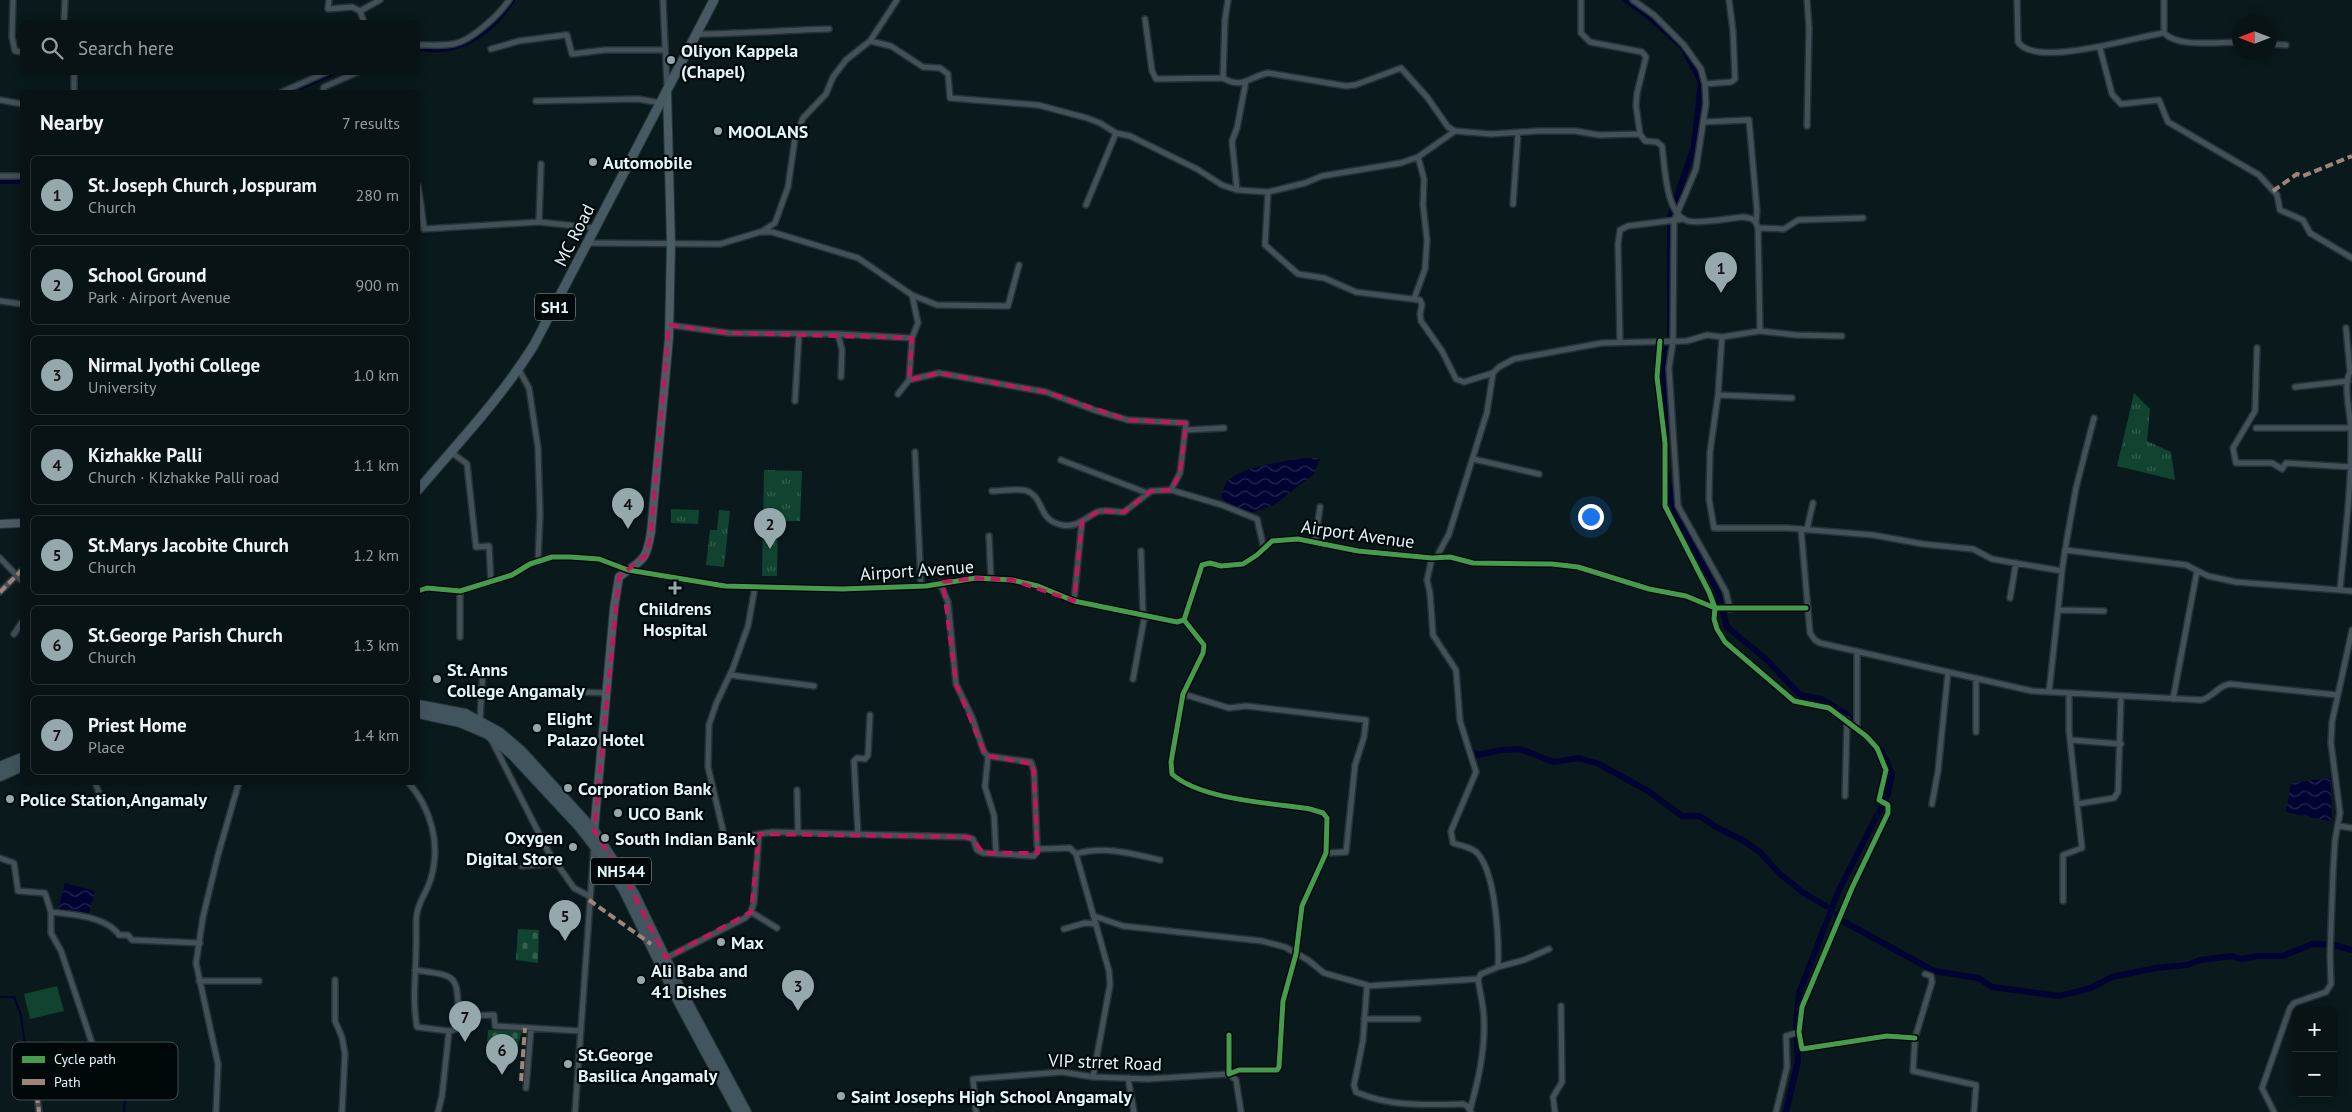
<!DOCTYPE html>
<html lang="en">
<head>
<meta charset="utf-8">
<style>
	:root { --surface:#071315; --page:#101c1e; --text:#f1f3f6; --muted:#989ea0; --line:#283234; --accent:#95a9ac }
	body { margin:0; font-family:"PT Sans",sans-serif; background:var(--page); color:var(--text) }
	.controls { position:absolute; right:15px; bottom:15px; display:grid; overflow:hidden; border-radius:8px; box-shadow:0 2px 12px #0003 }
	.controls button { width:45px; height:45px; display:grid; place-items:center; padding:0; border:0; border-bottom:1px solid var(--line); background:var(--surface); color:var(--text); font:25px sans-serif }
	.compass { position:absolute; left:2232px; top:15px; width:45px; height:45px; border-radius:50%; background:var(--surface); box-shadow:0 2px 12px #0003; rotate:270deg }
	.you { position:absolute; left:1590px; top:516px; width:18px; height:18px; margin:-12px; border:4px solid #fff; border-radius:50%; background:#1a73e8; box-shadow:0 0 0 8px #1a73e833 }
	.badge { display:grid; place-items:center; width:32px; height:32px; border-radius:50%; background:var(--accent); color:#111; font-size:16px; font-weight:700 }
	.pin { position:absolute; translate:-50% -41px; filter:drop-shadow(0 1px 2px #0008) }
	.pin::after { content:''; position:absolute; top:26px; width:18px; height:15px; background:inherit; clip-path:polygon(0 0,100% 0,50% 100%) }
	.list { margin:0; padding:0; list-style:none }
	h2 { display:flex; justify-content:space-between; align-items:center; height:65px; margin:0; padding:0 20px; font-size:21px }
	h2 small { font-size:16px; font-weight:400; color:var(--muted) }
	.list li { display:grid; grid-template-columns:32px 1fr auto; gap:15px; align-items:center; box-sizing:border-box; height:80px; margin:0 10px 10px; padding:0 10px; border:1px solid var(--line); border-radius:8px }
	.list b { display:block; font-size:19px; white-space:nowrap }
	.list p { margin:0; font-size:16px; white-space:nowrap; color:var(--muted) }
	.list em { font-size:16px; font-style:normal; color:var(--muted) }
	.icon { flex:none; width:28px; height:28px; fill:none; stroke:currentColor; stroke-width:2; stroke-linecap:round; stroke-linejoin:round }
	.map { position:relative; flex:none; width:2352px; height:1112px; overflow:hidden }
	.search { position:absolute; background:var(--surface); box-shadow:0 2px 12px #0003; left:20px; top:20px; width:400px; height:55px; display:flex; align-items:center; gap:12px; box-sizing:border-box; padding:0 18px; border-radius:8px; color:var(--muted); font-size:19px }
	.panel { position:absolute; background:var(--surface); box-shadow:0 2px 12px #0003; left:20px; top:90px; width:400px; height:695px; border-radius:8px }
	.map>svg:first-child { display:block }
	.grass { fill:#114430 }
	.cemetery { fill:url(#cemetery-stones) }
	.park { fill:url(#park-tufts) }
	.water { fill:url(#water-waves) }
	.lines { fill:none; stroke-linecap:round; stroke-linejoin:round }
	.stream { stroke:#010332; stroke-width:2 }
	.canal { stroke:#010332; stroke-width:6 }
	.street-casing { stroke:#253335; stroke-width:8 }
	.secondary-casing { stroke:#253335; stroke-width:10 }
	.primary-casing { stroke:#253335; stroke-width:11 }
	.highway-casing { stroke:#253335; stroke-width:12 }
	.street { stroke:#435058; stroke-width:5 }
	.secondary { stroke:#4b5c65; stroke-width:8 }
	.primary { stroke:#475a63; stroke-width:9 }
	.highway { stroke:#42555f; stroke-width:10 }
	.quiet { stroke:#a18479; stroke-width:4; stroke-dasharray:8 4; stroke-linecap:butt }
	.cycleway-casing { stroke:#00080a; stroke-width:8 }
	.cycleway { stroke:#469c4c; stroke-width:5 }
	.marked { fill:none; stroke:#c2185b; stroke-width:4; stroke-dasharray:10 6; stroke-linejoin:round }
	.poi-dot { fill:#95a9ac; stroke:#00080a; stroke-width:2 }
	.labels { text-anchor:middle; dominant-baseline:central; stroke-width:4.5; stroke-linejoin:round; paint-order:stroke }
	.shield { fill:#00080a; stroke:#9dafb2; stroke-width:1 }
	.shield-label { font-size:16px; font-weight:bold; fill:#e0f6fa }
	.poi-label { font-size:18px; font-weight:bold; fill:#e0f6fa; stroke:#00080a; text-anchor:start }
	.street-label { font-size:18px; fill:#e0f6fa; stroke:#00080a }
	.key { fill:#00080a; stroke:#434f52; stroke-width:1 }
	.key-label { font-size:14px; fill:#e0f6fa }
</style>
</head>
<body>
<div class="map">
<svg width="2352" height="1112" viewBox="0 0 2352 1112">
	<defs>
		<pattern id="cemetery-stones" width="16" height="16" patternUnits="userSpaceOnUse" patternTransform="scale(1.25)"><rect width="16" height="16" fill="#114430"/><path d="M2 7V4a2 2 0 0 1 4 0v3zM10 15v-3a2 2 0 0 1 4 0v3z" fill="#33604f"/></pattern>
		<pattern id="park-tufts" width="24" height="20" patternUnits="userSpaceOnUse" patternTransform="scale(1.25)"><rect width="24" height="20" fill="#114430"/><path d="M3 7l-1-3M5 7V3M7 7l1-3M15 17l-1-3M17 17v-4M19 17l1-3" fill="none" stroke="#33604f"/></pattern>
		<pattern id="water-waves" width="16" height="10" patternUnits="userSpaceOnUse" patternTransform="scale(1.25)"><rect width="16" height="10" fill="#010332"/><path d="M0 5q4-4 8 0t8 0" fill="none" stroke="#262851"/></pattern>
	</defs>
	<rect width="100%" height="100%" fill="#09191c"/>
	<!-- grass -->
	<path class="grass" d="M57,986L64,1011L30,1019L24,994Z"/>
	<!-- cemetery -->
	<path class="cemetery" d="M518,929L539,930L538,963L516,960Z
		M488,1030L522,1031L514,1058H486Z"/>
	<!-- park -->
	<path class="park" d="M2134,393L2150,409L2147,441L2171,452L2175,480L2117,466Z
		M764,470L802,471L800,521H778L777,576H762Z
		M671,509L699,510L698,524L671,523Z
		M719,510L730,511L724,567L706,565L710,530H717Z"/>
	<!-- water -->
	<path class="water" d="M1303,458H1320L1314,474L1274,505L1251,513L1228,505L1221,497C1222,493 1223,488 1225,485C1235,467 1283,462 1303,458Z
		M2330,778L2332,818L2329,821L2286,812L2291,783Z
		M65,883L95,891L89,913L58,910Z"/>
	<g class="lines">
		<!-- stream -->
		<path class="stream" d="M0,997H14L21,1015L27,1063H88L124,1060L126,1074L124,1112"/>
		<!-- canal -->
		<path class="canal" d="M1626,0L1646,14L1683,47L1701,82L1694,146L1670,217V337L1663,350L1666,441
			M418,48C425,48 433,50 441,49C470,48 497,24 512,0
			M289,92L334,72
			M0,181H22
			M1667,474L1672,509L1717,589L1727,627L1768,661L1800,695L1821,699L1845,713L1860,728
			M1471,751L1477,755L1501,750L1520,749L1554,762L1579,758L1599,764L1648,791L1682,816H1700L1716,827L1744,841L1760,852L1779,873L1802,892L1826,906
			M1837,914L1839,919L1934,971L1978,978L1992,987L2059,996L2091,988L2112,977L2156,968L2187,965L2200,960L2232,956L2241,959L2258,956H2283L2312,944L2334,945L2352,950
			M1786,1112L1798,1061L1796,1027L1799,993L1839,890L1888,794L1892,774L1883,753L1875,744"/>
		<defs>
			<path id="street" d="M13,0L12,37L15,51L22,52
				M329,0L328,9L352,7L360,11L364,22
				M663,0L667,87
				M1581,0V33L1590,42L1642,52L1646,57L1637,93L1636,106L1640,134L1645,141L1657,142L1662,146C1665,166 1665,214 1688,221C1702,224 1729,218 1743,217C1752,218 1755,219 1758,228L1760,331
				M1633,0L1654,15L1684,45L1701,69L1705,84L1706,104L1696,169L1674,221L1673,342L1669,368L1678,506L1726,592L1730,609
				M2017,0L2018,42C2036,69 2137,36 2164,33V0
				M360,11L380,0
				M1145,19L1152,71L1156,79L1223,78C1243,90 1250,76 1268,73L1346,86L1355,85L1401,68L1427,97L1448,127L1455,131L1491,134L1539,131H1575L1599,135L1640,134
				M64,22L65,0
				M2164,33C2178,48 2219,42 2240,42
				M697,34C741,34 785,30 829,29
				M870,41L891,46L923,67L940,68L948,74L950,98L1038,105L1087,118L1100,123L1116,133L1130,136L1197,169L1222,185L1237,190L1268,192L1305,183L1322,176L1401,163L1418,157
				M2270,44L2286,45
				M418,45C429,45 442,46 453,44C471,41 499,15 509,0
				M2100,48L2112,94L2121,104L2159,100L2168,122L2259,175L2277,195L2280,210L2303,220L2310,233L2352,258
				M491,49L519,41L565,35H567L572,54L605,50H664
				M1223,78L1225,19L1228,0
				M1705,84L1731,82L1735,79L1733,31L1729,0
				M74,92V72
				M282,92L327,72
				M323,92L324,87L358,72
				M0,100L22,104
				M536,101L638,99L661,103
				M1704,122L1749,120L1757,211L1756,222
				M1807,126L1809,28L1807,0
				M0,176H22
				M418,186L421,205L418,206
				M1237,190L1232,141L1237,128L1246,81
				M1268,192L1265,245L1298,274L1324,278L1356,292L1420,300L1422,305L1420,314L1421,321L1442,351L1456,379L1464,382L1493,373
				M1513,204L1518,133
				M421,205L424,229L539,222L595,228
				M1086,205L1116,133
				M539,222L541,164
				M1758,228L1784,229L1798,220L1863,218
				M761,232L775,223L788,187L795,138L803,118L826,94L833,77L846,60L870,41L897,0
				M587,243L720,244L760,232H772L858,258L912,295L918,323L912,338L909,380
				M912,295L937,305L1008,306L1019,265
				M1414,299L1425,269L1427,240L1423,205L1424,179L1418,157L1455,131
				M0,301L22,304
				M669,325L729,333L838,334L842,350L841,377
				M2346,328L2350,372
				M838,334L912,338
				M1722,337L1718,395L1710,452L1709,499L1714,528H1787L1873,535L1923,544L1973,549L1992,559L2062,571L2065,550L2186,565L2208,576L2236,582L2352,591
				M1660,341L1657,377L1665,443V506L1709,592L1715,608L1714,619L1717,629L1725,642L1794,701L1829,708L1866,736L1877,748L1886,770L1879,800L1888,805V813L1852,888L1802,1007L1799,1032L1802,1049L1887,1036L1915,1038
				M1620,342L1618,244L1620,230L1628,226L1684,219
				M2257,348L2255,411L2233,448L2236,463H2272L2282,469L2286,463L2351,467
				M519,370L529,388L538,448L540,514L538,562
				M2295,387L2348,381
				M898,394L909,380L939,373L1046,392L1094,410L1128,420L1186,423L1180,473L1171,490L1151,491L1124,512C1117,512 1104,509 1097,512C1085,518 1077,528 1062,525C1037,520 1045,498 1027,491C1018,488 1002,491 992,491
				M1718,395L1792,398
				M795,401L799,334
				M2256,428H2351
				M1185,430L1224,428
				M451,452L467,464L476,547L489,546L491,582
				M915,452L921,586
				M1473,459L1539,474
				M1061,460L1147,493
				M1171,490L1222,505L1257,519L1264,549
				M1801,529L1810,633L1815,640L1820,643L2032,691L2201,700C2213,698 2218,685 2230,684L2337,695
				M1807,529L1813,503
				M989,536L991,579
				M1315,542L1320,507
				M2065,550L2076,488L2094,418
				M1141,551L1143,614
				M0,558L22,581
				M1432,558L1427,580L1430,593L1433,635L1456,670L1460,721L1476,772L1451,831L1453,843C1459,845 1469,847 1475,851C1496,868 1499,940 1498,967L1481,974L1478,979C1480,993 1484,1007 1484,1021C1485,1052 1478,1081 1470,1110
				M1436,558L1449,534L1487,412L1493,373L1499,367L1514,359L1602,343L1687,341L1707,335L1722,337L1760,331L1796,335L1842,336
				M2062,571L2058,610L2104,611
				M940,583L948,602L956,684L972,717L984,752L988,756L1031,762L1034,771L1037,846L1039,849L1070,848L1076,854L1109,971L1110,985L1093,1077
				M755,587L748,626L733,668L716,704L709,725L708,767L725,839L773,832L966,837L973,839L977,850L983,853L1034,856L1039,849
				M2340,590C2345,537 2352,483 2351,430C2351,416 2341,379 2352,370
				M418,591L427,588L460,591L512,575L530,564L552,557H570L599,559L628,570L725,586L842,589L926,586L976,578L1012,580L1038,586L1074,601L1177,622L1184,620L1202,565L1210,563L1221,566L1243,564L1257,555L1272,541L1298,539L1358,551L1432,558L1450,557L1473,563L1552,564L1578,567L1649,589L1686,596L1715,608H1806
				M0,592L22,570
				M2010,598L2016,563
				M1074,601L1082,521
				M1184,620L1204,645L1203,653L1183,694L1171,762L1172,774C1201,800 1272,803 1310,809L1323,813L1327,818L1326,853L1302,906L1296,954L1283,1001L1279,1067L1277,1070H1239L1229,1074V1035
				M14,634L22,622
				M460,637V591
				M730,675L814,686
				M1133,679L1145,614
				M555,691L607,693
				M2049,692L2058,610
				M1183,694L1229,708L1246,706L1366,720L1364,737L1355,765L1346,852L1326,853
				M2173,699L2197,571
				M480,720L483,669
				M1857,728V651
				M1976,732V678
				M2070,740L2121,744
				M492,741L548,851L574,888L589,896
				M988,756L985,787L994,815L996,854
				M95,782L103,804
				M408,782C431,808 441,844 431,878C428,890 419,901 417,913C415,924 417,937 416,948C416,976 412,999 417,1027L449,1031L442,1096L438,1112
				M797,790L798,833
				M1845,796L1847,720
				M1932,804L1938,771L1948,672
				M2077,804L2114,798L2118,792L2121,697
				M2339,826L2352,828
				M858,834L854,761L857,758L865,759L868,755L870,715
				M1076,854C1102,845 1134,854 1160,860
				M0,858L14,863L18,891L45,893L51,912C72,914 107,917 119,935H128L132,940L200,943
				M522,866L558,863
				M2063,901V855L2082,848L2069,731V694
				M51,912V933L61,951L95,1052
				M751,912L777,928
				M1094,916L1123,926L1262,941L1285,947L1308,960L1324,973L1367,985L1363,1040L1354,1085L1356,1092C1390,1107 1426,1105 1463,1104L1467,1106L1471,1112
				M1064,929L1085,923L1096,924
				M666,958L745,918L751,912L754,903L759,834
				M1498,967L1524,960L1549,949
				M415,970C456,976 458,973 458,1016
				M1925,974L1931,976L1932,982L1915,1038L1913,1071L1976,1085L1974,1112
				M335,980V1021L342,1037L345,1054L342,1112
				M199,981H259
				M1367,986L1478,979
				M1364,1019H1418
				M449,1031L457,1029L458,1016L494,1015L495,1026L581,1031
				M1128,1078L1134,1112
				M526,1088L531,1029
				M37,1095L39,1112
				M216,1112L218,1064L196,963L203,917L218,855L239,782
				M575,1112L594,846
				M976,1112L973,1079L1062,1072L1093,1077L1148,1079L1229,1074L1236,1080L1241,1112
				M1555,1112L1553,1097L1562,1082L1561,1006
				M1776,1112L1787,1067L1786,1036L1799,1032
				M2274,1112L2262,1088L2290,1008L2294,1003L2326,992L2331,984L2330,955L2333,873L2335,840L2340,813L2331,743L2332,722L2352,630"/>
			<path id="secondary" d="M0,524L22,523
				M594,831L614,608L619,577C642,559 646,563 651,532L669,338L671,244L667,90"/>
			<path id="primary" d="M418,490C458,443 501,398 534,345L714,0"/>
			<path id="highway" d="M418,705L465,714L500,733L521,751L594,831L634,894L679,987L746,1112
				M418,713L460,722L488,734L513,755L579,826L604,858L624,890L679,1002L738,1112
				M0,767L22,758
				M0,776L22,766"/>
		</defs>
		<!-- street casing -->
		<use href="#street" class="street-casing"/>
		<!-- secondary casing -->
		<use href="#secondary" class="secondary-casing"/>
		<!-- primary casing -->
		<use href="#primary" class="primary-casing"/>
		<!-- highway casing -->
		<use href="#highway" class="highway-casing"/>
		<!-- street -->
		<use href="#street" class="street"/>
		<!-- secondary -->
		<use href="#secondary" class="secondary"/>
		<!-- primary -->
		<use href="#primary" class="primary"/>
		<!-- highway -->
		<use href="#highway" class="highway"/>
		<!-- quiet -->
		<path class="quiet" d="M2273,191L2297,174L2303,176L2352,156
			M0,592L22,570
			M589,900L651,944
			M521,1081L525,1028
			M37,1095L39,1112"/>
		<defs>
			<path id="cycleway" d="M1660,341L1657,377L1665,443V506L1709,592L1715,608L1714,619L1717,629L1725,642L1794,701L1829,708L1866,736L1877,748L1886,770L1879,800L1888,805V813L1852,888L1802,1007L1799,1032L1802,1049L1887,1036L1915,1038
				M418,591L427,588L460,591L512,575L530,564L552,557H570L599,559L628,570L725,586L842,589L926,586L976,578L1012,580L1038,586L1074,601L1177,622L1184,620L1202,565L1210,563L1221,566L1243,564L1257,555L1272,541L1298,539L1358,551L1432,558L1450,557L1473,563L1552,564L1578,567L1649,589L1686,596L1715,608H1806
				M1184,620L1204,645L1203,653L1183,694L1171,762L1172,774C1201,800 1272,803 1310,809L1323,813L1327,818L1326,853L1302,906L1296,954L1283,1001L1279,1067L1277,1070H1239L1229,1074V1035"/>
		</defs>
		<!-- cycleway casing -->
		<use href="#cycleway" class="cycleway-casing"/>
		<!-- cycleway -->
		<use href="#cycleway" class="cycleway"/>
	</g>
	<!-- marked area -->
	<path class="marked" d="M669,325L729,333L912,338L909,380L939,373L1046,392L1128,420L1186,423L1180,473L1171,490L1151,491L1124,512L1099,511L1082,521L1074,601L1012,580L976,578L943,582L956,684L984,752L988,756L1033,764L1038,853H983L973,839L966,837L759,834L751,912L666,958L626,879L594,831L619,577L647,554L651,532Z"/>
	<!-- markers -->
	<g class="poi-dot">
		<circle cx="671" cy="60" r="5"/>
		<circle cx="718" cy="131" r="5"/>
		<circle cx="593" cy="162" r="5"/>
		<path d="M672.5 580.5h5v5h5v5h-5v5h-5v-5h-5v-5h5z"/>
		<circle cx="437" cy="679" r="5"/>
		<circle cx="537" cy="728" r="5"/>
		<circle cx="568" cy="788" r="5"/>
		<circle cx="10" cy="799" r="5"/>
		<circle cx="618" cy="813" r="5"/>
		<circle cx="605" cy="838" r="5"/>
		<circle cx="573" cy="847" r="5"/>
		<circle cx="721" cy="942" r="5"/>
		<circle cx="641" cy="980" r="5"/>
		<circle cx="568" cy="1064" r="5"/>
		<circle cx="841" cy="1096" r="5"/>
	</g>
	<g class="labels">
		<!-- shield labels -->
		<g class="shield">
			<rect x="535" y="293.5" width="40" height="27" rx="4"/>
			<rect x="591" y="857.5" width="60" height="27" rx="4"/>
		</g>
		<g class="shield-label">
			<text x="555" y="307">SH1</text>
			<text x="621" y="871">NH544</text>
		</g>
		<!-- poi labels -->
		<g class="poi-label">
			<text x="681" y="50">Oliyon Kappela<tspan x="681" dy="21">(Chapel)</tspan></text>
			<text x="728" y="131">MOOLANS</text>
			<text x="603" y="162">Automobile</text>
			<text x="675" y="608" text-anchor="middle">Childrens<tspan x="675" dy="21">Hospital</tspan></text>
			<text x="447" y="669">St. Anns<tspan x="447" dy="21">College Angamaly</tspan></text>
			<text x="547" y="718">Elight<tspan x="547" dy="21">Palazo Hotel</tspan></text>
			<text x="578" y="788">Corporation Bank</text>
			<text x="20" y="799">Police Station,Angamaly</text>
			<text x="628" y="813">UCO Bank</text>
			<text x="563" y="837" text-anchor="end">Oxygen<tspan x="563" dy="21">Digital Store</tspan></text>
			<text x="615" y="838">South Indian Bank</text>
			<text x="731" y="942">Max</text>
			<text x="651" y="970">Ali Baba and<tspan x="651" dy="21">41 Dishes</tspan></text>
			<text x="578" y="1054">St.George<tspan x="578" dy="21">Basilica Angamaly</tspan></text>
			<text x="851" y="1096">Saint Josephs High School Angamaly</text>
		</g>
		<!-- street labels -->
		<g class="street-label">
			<text transform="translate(574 235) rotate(-63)">MC Road</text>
			<text transform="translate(1358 534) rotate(8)">Airport Avenue</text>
			<text transform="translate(917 570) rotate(-4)">Airport Avenue</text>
			<text transform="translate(1105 1062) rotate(2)">VIP strret Road</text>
		</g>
	</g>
	<!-- legend -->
	<rect x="12" y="1042" width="166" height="58" rx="8" class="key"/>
	<rect x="22" y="1056" width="23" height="7" fill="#469c4c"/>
	<rect x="22" y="1079" width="23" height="6" fill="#a18479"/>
	<g class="key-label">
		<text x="54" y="1064">Cycle path</text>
		<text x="54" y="1087">Path</text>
	</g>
</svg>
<div class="controls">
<button>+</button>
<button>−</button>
</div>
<svg class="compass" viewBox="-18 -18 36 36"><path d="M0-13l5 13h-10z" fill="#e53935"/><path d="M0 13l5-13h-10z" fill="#989ea0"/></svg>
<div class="you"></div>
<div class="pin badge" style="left:1721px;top:293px">1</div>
<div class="pin badge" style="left:770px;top:549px">2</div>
<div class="pin badge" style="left:798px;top:1011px">3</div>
<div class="pin badge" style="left:628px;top:529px">4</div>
<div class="pin badge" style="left:565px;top:941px">5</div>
<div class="pin badge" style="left:502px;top:1075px">6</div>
<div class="pin badge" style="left:465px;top:1042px">7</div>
<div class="search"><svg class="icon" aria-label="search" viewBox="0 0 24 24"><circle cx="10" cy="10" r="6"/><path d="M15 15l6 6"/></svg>Search here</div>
<section class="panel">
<h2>Nearby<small>7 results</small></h2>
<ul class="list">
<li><span class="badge">1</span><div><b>St. Joseph Church , Jospuram</b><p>Church</p></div><em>280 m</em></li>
<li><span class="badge">2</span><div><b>School Ground</b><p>Park · Airport Avenue</p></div><em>900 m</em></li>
<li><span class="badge">3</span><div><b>Nirmal Jyothi College</b><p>University</p></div><em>1.0 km</em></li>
<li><span class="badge">4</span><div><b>Kizhakke Palli</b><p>Church · KIzhakke Palli road</p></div><em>1.1 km</em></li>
<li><span class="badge">5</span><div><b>St.Marys Jacobite Church</b><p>Church</p></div><em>1.2 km</em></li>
<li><span class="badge">6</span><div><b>St.George Parish Church</b><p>Church</p></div><em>1.3 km</em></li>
<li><span class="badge">7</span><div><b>Priest Home</b><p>Place</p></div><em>1.4 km</em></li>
</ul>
</section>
</div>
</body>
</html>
